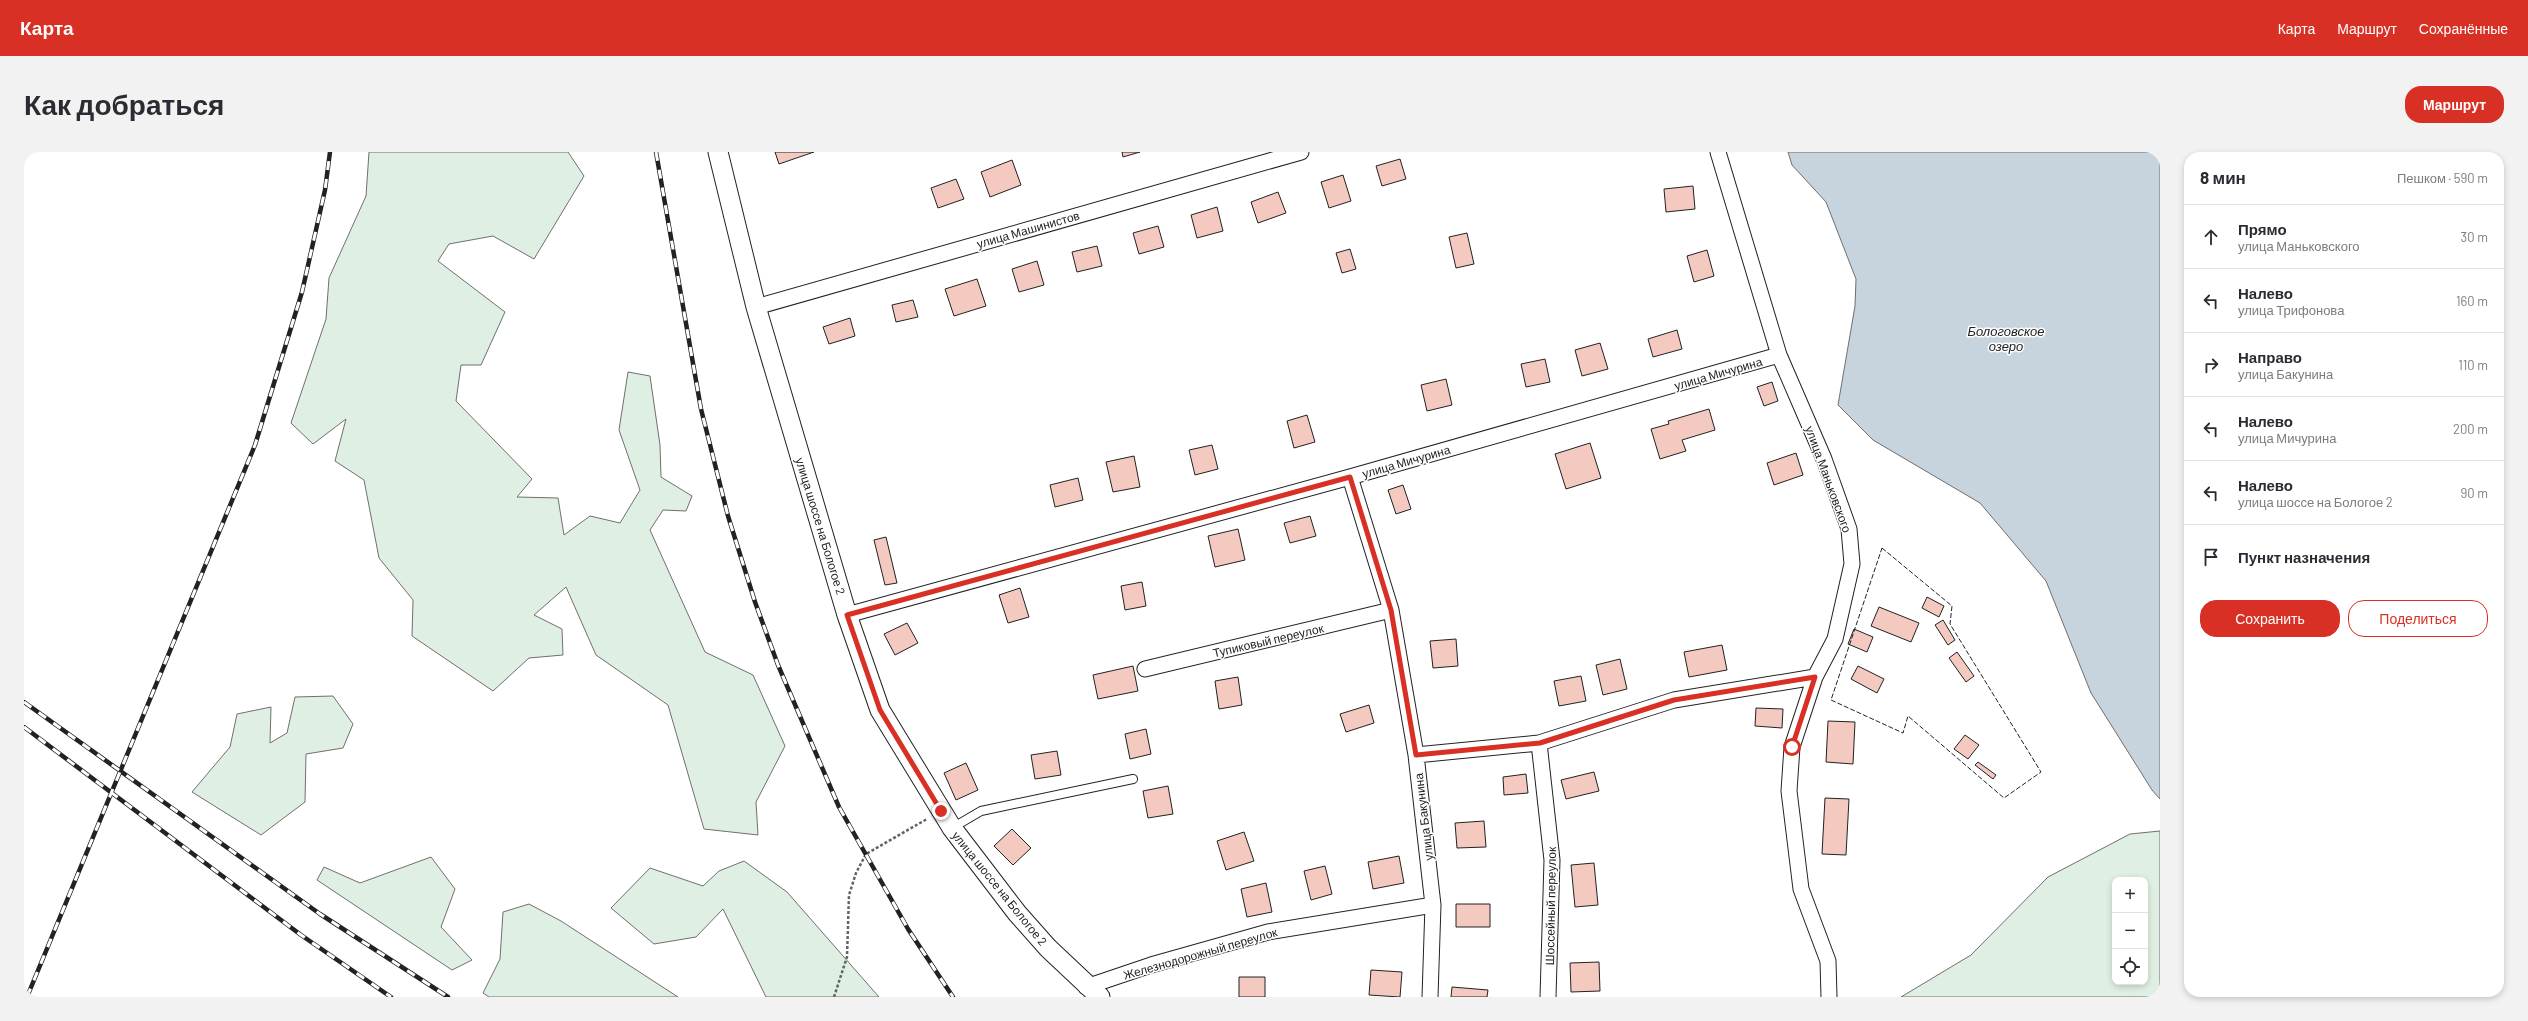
<!DOCTYPE html>
<html lang="ru">
<head>
<meta charset="utf-8">
<style>
	:root { --surface:#fff; --page:#f2f2f3; --text:#2b2b33; --muted:#7c7c81; --line:#e1e1e2; --accent:#d93025 }
	body { margin:0; font-family:Barlow,sans-serif; background:var(--page); color:var(--text) }
	.controls { position:absolute; right:12px; bottom:12px; display:grid; overflow:hidden; border-radius:8px; box-shadow:0 2px 6px #0003 }
	.controls button { width:36px; height:36px; display:grid; place-items:center; padding:0; border:0; border-bottom:1px solid var(--line); background:var(--surface); color:var(--text); font:20px sans-serif }
	.stop { position:absolute; width:12px; height:12px; margin:-9px; border:3px solid #d93025; border-radius:50%; background:#fff }
	.stop.end { background:#d93025; border-color:#fff; box-shadow:0 1px 4px #0008 }
	.list { margin:0; padding:0; list-style:none }
	h2 { display:flex; justify-content:space-between; align-items:center; height:52px; margin:0; padding:0 16px; font-size:17px }
	h2 small { font-size:13px; font-weight:400; color:var(--muted) }
	.list li { display:grid; grid-template-columns:26px 1fr auto; gap:12px; align-items:center; box-sizing:border-box; height:64px; padding:0 16px; border-top:1px solid var(--line) }
	.list b { display:block; font-size:15px; white-space:nowrap }
	.list p { margin:0; font-size:13px; white-space:nowrap; color:var(--muted) }
	.list em { font-size:13px; font-style:normal; color:var(--muted) }
	.actions { display:flex; gap:8px; padding:12px 16px }
	.actions a { flex:1; padding:9px 0; border:1px solid var(--accent); border-radius:16px; text-align:center; font-size:14px; color:var(--accent) }
	.actions .main { background:var(--accent); color:#fff }
	.icon { flex:none; width:22px; height:22px; fill:none; stroke:currentColor; stroke-width:2; stroke-linecap:round; stroke-linejoin:round }
	.map { position:relative; flex:none; width:2136px; height:845px; overflow:hidden; border-radius:16px }
	header { display:flex; align-items:center; gap:24px; box-sizing:border-box; height:56px; padding:0 20px; background:var(--accent); color:#fff }
	header strong { font-size:19px }
	nav { display:flex; gap:22px; margin-inline-start:auto; font-size:14px }
	.intro { display:flex; align-items:center; justify-content:space-between; box-sizing:border-box; height:96px; padding:0 24px }
	h1 { margin:0; font-size:28px }
	.button { padding:10px 18px; border-radius:16px; background:var(--accent); color:#fff; font-size:14px; font-weight:700 }
	main { display:flex; gap:24px; padding:0 24px }
	aside { flex:1; background:var(--surface); border-radius:16px; box-shadow:0 2px 6px #0003 }
	.map>svg:first-child { display:block }
	.green { fill:#e0efe3; stroke:#6f6f6f; fill-rule:evenodd }
	.water { fill:#c7d3dd; stroke:#6f6f6f }
	.building { fill:#f3c9c0; stroke:#222 }
	.lines { fill:none; stroke-linecap:round; stroke-linejoin:round }
	.service-casing { stroke:#222; stroke-width:10 }
	.minor-casing { stroke:#222; stroke-width:17 }
	.tertiary-casing { stroke:#222; stroke-width:21 }
	.path { stroke:#646464; stroke-width:2.5; stroke-dasharray:3 2; stroke-linecap:butt }
	.service { stroke:#fff; stroke-width:8 }
	.minor { stroke:#fff; stroke-width:15 }
	.tertiary { stroke:#fff; stroke-width:19 }
	.rail-casing { stroke:#222; stroke-width:4.5 }
	.rail { stroke:#fff; stroke-width:3; stroke-dasharray:9; stroke-linecap:butt }
	.fence { stroke:#222; stroke-width:1; stroke-dasharray:5 2; stroke-linecap:butt }
	.route { stroke:#d93025; stroke-width:5 }
	.labels { text-anchor:middle; dominant-baseline:central; stroke-width:3; stroke-linejoin:round; paint-order:stroke }
	.street-label { font-size:12px; fill:#222; stroke:#fff }
	.water-label { font-size:13px; font-style:italic; fill:#222; stroke:#fff }
</style>
</head>
<body>
<header>
<strong>Карта</strong>
<nav><a>Карта</a><a>Маршрут</a><a>Сохранённые</a></nav>
</header>
<div class="intro"><h1>Как добраться</h1><a class="button">Маршрут</a></div>
<main>
<div class="map">
<svg width="2136" height="845" viewBox="0 0 2136 845">
	<rect width="100%" height="100%" fill="#fff"/>
	<!-- green -->
	<path class="green" d="M345,0H544L560,24L510,107L469,84L425,92L414,109L481,160L457,213H437L432,249L508,327L493,345L534,346L540,383L566,364L596,371L616,338L595,278L604,220L626,224L636,293L637,325L668,344L662,359L639,358L626,378L681,500L729,523L761,594L732,650L734,683L680,677L644,553L572,503L542,435L510,463L538,477L539,503L505,506L469,539L388,484L389,448L355,406L340,328L311,309L322,267L289,292L267,271L302,167L305,126L342,44Z
		M309,544L329,572L319,596L282,602L281,650L237,683L168,640L206,595L213,562L247,555L246,591L263,581L271,545Z
		M2136,679V845H1877L1947,803L2024,725L2106,682ZM2091,728H2121V830H2091Z
		M407,705L431,737L417,775L448,808L428,818L293,728L300,715L336,731Z
		M720,709L763,740L855,845H742L699,757L672,785L630,792L587,756L626,716L679,734L695,719Z
		M505,752L537,769L654,845H465L459,841L476,807L479,760Z"/>
	<!-- water -->
	<path class="water" d="M1764,0H2136V647L2128,638L2067,541L2022,429L1956,351L1849,288L1814,253L1831,154L1832,127L1802,50L1768,13Z"/>
	<!-- building -->
	<path class="building" d="M751,0H790L755,12Z
		M1098,0H1116L1099,5Z
		M1376,7L1382,27L1358,34L1352,14Z
		M988,8L997,33L966,45L957,20Z
		M1319,23L1327,49L1305,56L1297,30Z
		M932,27L940,47L914,56L907,36Z
		M1669,34L1671,57L1642,60L1640,37Z
		M1254,40L1262,61L1234,71L1227,50Z
		M1193,55L1199,79L1173,86L1167,63Z
		M1134,74L1140,95L1115,102L1109,81Z
		M1443,81L1450,112L1432,116L1425,85Z
		M1073,94L1078,114L1053,120L1048,100Z
		M1326,97L1332,117L1318,121L1312,101Z
		M1683,98L1690,124L1670,130L1663,104Z
		M1013,109L1020,133L995,140L988,117Z
		M953,127L962,154L930,164L921,137Z
		M889,148L894,165L872,170L868,153Z
		M826,166L831,184L805,192L799,175Z
		M1653,178L1658,197L1629,205L1624,187Z
		M1576,191L1584,217L1558,224L1551,198Z
		M1521,207L1526,230L1502,235L1497,212Z
		M1422,227L1428,253L1403,259L1397,233Z
		M1748,230L1754,249L1740,254L1733,235Z
		M1685,257L1691,278L1658,288L1662,299L1636,307L1627,277L1645,272L1644,269Z
		M1283,263L1291,290L1270,296L1263,269Z
		M1566,291L1577,326L1542,337L1531,302Z
		M1188,293L1194,317L1171,323L1165,298Z
		M1772,301L1779,323L1750,333L1743,311Z
		M1110,304L1116,335L1089,340L1082,310Z
		M1054,326L1059,348L1031,355L1026,333Z
		M1379,333L1387,357L1372,362L1364,338Z
		M1286,364L1292,384L1266,391L1260,371Z
		M1214,377L1221,408L1191,415L1184,384Z
		M862,385L873,431L861,433L850,388Z
		M1118,430L1122,454L1101,458L1097,434Z
		M996,436L1005,465L984,471L975,443Z
		M1903,445L1920,454L1915,465L1898,456Z
		M1855,455L1895,471L1887,490L1847,474Z
		M1919,468L1931,488L1924,493L1911,473Z
		M883,471L894,491L871,503L860,482Z
		M1830,477L1849,485L1843,500L1824,492Z
		M1432,487L1434,514L1409,516L1406,489Z
		M1698,493L1703,518L1665,525L1660,500Z
		M1933,500L1950,524L1942,530L1925,506Z
		M1596,507L1603,537L1579,543L1572,513Z
		M1109,514L1114,539L1074,547L1069,523Z
		M1834,514L1860,527L1853,541L1827,527Z
		M1557,524L1562,549L1535,554L1530,529Z
		M1214,525L1218,553L1195,557L1191,529Z
		M1345,553L1350,571L1322,580L1316,562Z
		M1732,556L1759,557L1758,576L1731,574Z
		M1804,569L1831,570L1829,612L1802,610Z
		M1122,577L1127,602L1106,607L1101,582Z
		M1941,583L1955,593L1944,607L1930,597Z
		M1033,599L1037,623L1011,627L1007,603Z
		M1954,610L1972,623L1969,627L1951,613Z
		M942,611L954,638L932,648L920,621Z
		M1570,620L1575,639L1542,647L1537,628Z
		M1502,622L1504,641L1480,643L1479,625Z
		M1144,634L1149,662L1124,666L1119,639Z
		M1801,646L1825,647L1822,703L1798,702Z
		M1460,669L1462,695L1433,696L1431,671Z
		M988,677L1007,696L989,713L970,694Z
		M1220,680L1230,709L1202,718L1193,689Z
		M1375,704L1380,731L1349,737L1344,710Z
		M1570,711L1574,753L1551,755L1547,713Z
		M1301,714L1308,742L1287,748L1280,719Z
		M1242,731L1248,760L1223,765L1217,737Z
		M1432,752H1466V775H1432Z
		M1575,810L1576,839L1547,840L1546,811Z
		M1347,818L1378,820L1376,845L1345,843Z
		M1215,825H1241V845H1215Z
		M1428,835L1464,838L1463,845H1427Z"/>
	<g class="lines">
		<defs>
			<path id="service" d="M928,676L957,659L1109,627"/>
			<path id="minor" d="M1694,0L1755,203L1800,307L1825,377L1828,412L1811,487L1791,525L1768,595L1765,639L1777,737L1804,809L1805,845
				M732,155L1277,0
				M1326,325L1367,458L1392,603L1409,753L1406,845
				M823,463L1326,325L1755,203
				M1121,517L1367,458
				M1515,591L1528,708L1524,845
				M1392,603L1515,591L1650,548L1791,525
				M1062,835L1127,813L1244,780L1409,753"/>
			<path id="tertiary" d="M694,0L732,155L823,463L856,558L928,676L993,761L1024,796L1076,845"/>
		</defs>
		<!-- service casing -->
		<use href="#service" class="service-casing"/>
		<!-- minor casing -->
		<use href="#minor" class="minor-casing"/>
		<!-- tertiary casing -->
		<use href="#tertiary" class="tertiary-casing"/>
		<!-- path -->
		<path class="path" d="M810,845L823,805L825,743L832,721L842,702L903,667"/>
		<!-- service -->
		<use href="#service" class="service"/>
		<!-- minor -->
		<use href="#minor" class="minor"/>
		<!-- tertiary -->
		<use href="#tertiary" class="tertiary"/>
		<defs>
			<path id="rail" d="M632,0L677,257L704,364L731,450L754,513L815,655L884,777L929,845
				M0,550L296,762L424,845
				M0,575L277,783L367,845
				M3,845L231,293L278,140L301,38L306,0"/>
		</defs>
		<!-- rail casing -->
		<use href="#rail" class="rail-casing"/>
		<!-- rail -->
		<use href="#rail" class="rail"/>
		<!-- fence -->
		<path class="fence" d="M1858,396L1928,454L1926,472L2017,620L1980,646L1884,564L1879,581L1807,548Z"/>
	</g>
	<g class="lines">
		<!-- route -->
		<path class="route" d="M917,659L856,558L823,463L1326,325L1367,458L1392,603L1516,591L1650,548L1791,525L1768,595"/>
	</g>
	<g class="labels">
		<!-- street labels -->
		<g class="street-label">
			<text transform="translate(1004 77) rotate(-16)">улица Машинистов</text>
			<text transform="translate(1694 221) rotate(-16)">улица Мичурина</text>
			<text transform="translate(1382 309) rotate(-16)">улица Мичурина</text>
			<text transform="translate(1805 327) rotate(70)">улица Маньковского</text>
			<text transform="translate(797 374) rotate(73)">улица шоссе на Бологое 2</text>
			<text transform="translate(1244 488) rotate(-13)">Тупиковый переулок</text>
			<text transform="translate(1399 665) rotate(-97)">улица Бакунина</text>
			<text transform="translate(976 736) rotate(51)">улица шоссе на Бологое 2</text>
			<text transform="translate(1526 754) rotate(-89)">Шоссейный переулок</text>
			<text transform="translate(1176 801) rotate(-16)">Железнодорожный переулок</text>
		</g>
		<!-- water labels -->
		<g class="water-label">
			<text x="1982" y="179">Бологовское<tspan x="1982" dy="15">озеро</tspan></text>
		</g>
	</g>
</svg>
<div class="controls">
<button>+</button>
<button>−</button>
<button><svg class="icon" aria-label="locate" viewBox="0 0 24 24"><circle cx="12" cy="12" r="6"/><path d="M12 2v4M12 18v4M2 12h4M18 12h4"/></svg></button>
</div>
<div class="stop" style="left:1768px;top:595px"></div>
<div class="stop end" style="left:917px;top:659px"></div>
</div>
<aside>
<h2>8 мин<small>Пешком · 590 m</small></h2>
<ul class="list">
<li><svg class="icon" aria-label="ahead" viewBox="0 0 24 24"><path d="M12 20V5M6 11l6-6 6 6"/></svg><div><b>Прямо</b><p>улица Маньковского</p></div><em>30 m</em></li>
<li><svg class="icon" aria-label="left" viewBox="0 0 24 24"><path d="M17 20v-9H6M10 6l-5 5 5 5"/></svg><div><b>Налево</b><p>улица Трифонова</p></div><em>160 m</em></li>
<li><svg class="icon" aria-label="right" viewBox="0 0 24 24"><path d="M7 20v-9h11M14 6l5 5-5 5"/></svg><div><b>Направо</b><p>улица Бакунина</p></div><em>110 m</em></li>
<li><svg class="icon" aria-label="left" viewBox="0 0 24 24"><path d="M17 20v-9H6M10 6l-5 5 5 5"/></svg><div><b>Налево</b><p>улица Мичурина</p></div><em>200 m</em></li>
<li><svg class="icon" aria-label="left" viewBox="0 0 24 24"><path d="M17 20v-9H6M10 6l-5 5 5 5"/></svg><div><b>Налево</b><p>улица шоссе на Бологое 2</p></div><em>90 m</em></li>
<li><svg class="icon" aria-label="arrive" viewBox="0 0 24 24"><path d="M6 21V4h12l-3 4 3 4H6"/></svg><div><b>Пункт назначения</b></div></li>
</ul>
<div class="actions"><a class="main">Сохранить</a><a>Поделиться</a></div>
</aside>
</main>
</body>
</html>
